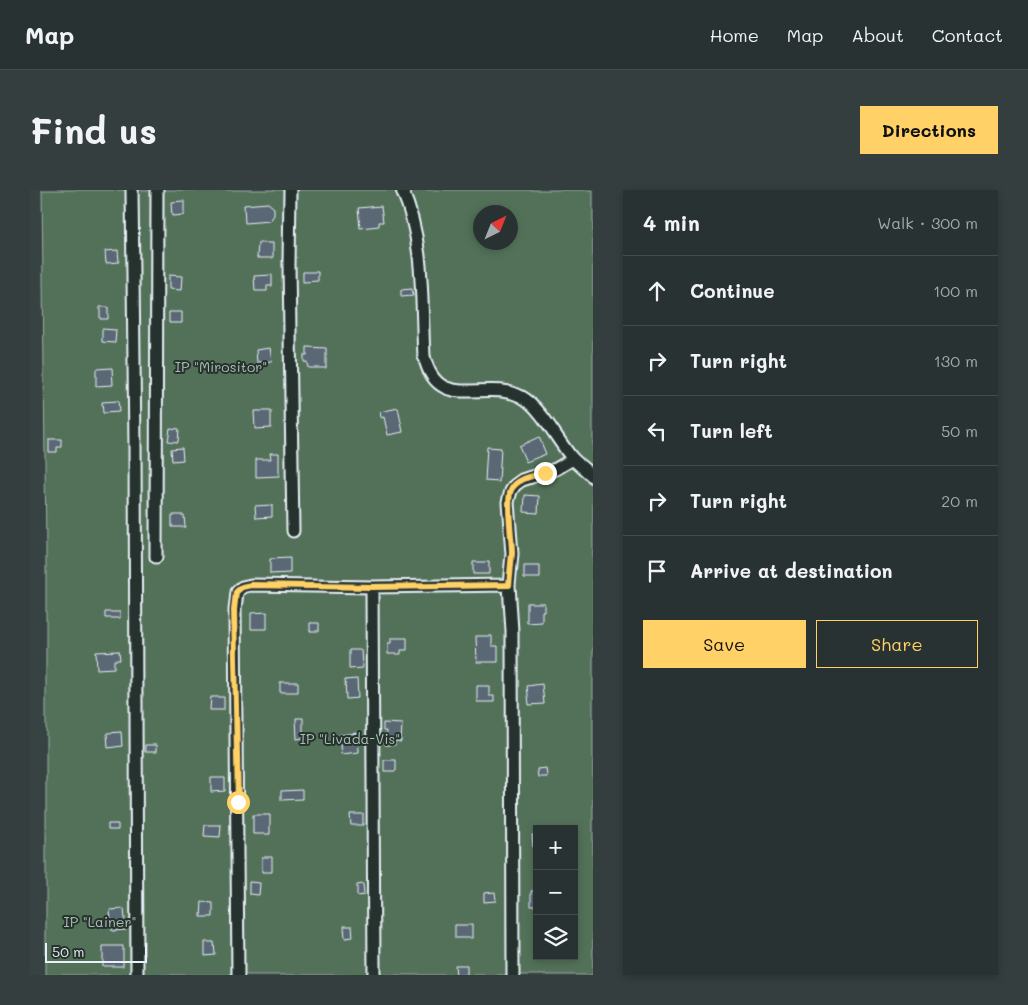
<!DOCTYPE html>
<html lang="en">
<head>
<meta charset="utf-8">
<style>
	:root { --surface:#283232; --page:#343e3e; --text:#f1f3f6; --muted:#a5aaac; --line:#444d4d; --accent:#ffd166 }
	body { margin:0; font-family:Mali,sans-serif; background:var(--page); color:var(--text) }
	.controls { position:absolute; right:15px; bottom:15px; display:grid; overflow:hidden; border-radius:0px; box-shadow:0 2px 8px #0003 }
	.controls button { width:45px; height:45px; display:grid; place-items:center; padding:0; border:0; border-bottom:1px solid var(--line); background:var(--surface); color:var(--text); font:25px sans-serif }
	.compass { position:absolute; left:443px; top:15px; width:45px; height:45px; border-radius:50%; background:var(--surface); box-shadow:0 2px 8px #0003; rotate:43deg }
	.scale { position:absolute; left:15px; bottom:12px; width:102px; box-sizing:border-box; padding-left:5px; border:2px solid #e8f1f8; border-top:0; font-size:14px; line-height:18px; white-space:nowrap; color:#e8f1f8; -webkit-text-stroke:4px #26332d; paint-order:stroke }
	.stop { position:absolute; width:15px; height:15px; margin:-11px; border:4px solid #ffd166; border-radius:50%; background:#fff }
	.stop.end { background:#ffd166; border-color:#fff; box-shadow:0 1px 5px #0008 }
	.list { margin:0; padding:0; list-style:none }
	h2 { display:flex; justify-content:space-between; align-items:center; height:65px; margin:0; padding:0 20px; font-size:21px }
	h2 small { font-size:16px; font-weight:400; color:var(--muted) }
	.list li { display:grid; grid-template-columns:32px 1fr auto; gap:15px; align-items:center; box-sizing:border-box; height:70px; padding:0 20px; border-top:1px solid var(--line) }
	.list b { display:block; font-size:19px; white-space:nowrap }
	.list em { font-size:16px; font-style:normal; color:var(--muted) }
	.actions { display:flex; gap:10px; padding:15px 20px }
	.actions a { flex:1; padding:11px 0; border:1px solid var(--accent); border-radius:0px; text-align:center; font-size:18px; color:var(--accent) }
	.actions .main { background:var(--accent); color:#111 }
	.icon { flex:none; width:28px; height:28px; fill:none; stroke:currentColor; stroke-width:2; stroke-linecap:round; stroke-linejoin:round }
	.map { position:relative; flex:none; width:563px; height:785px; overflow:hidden; border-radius:0px }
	header { display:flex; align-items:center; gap:30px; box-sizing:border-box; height:70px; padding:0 25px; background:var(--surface); border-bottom:1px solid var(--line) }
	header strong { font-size:24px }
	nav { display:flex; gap:28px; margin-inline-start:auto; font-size:18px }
	.intro { display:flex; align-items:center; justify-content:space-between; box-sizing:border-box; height:120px; padding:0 30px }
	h1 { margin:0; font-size:35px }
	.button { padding:12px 22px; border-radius:0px; background:var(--accent); color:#111; font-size:18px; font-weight:700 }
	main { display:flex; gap:30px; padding:0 30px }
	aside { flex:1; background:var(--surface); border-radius:0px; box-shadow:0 2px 8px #0003 }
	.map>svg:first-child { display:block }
	.green { fill:#537159; stroke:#9eb1a8; fill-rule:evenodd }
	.building { fill:#5a6774; stroke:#e8f1f8 }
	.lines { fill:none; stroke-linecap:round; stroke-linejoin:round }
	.minor-casing { stroke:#e8f1f8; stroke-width:15 }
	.minor { stroke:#26332d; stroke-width:11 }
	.route { stroke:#ffd166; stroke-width:6 }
	.labels { text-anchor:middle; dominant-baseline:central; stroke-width:4; stroke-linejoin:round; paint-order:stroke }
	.park-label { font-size:14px; fill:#acbeb8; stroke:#26332d }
</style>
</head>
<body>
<header>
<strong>Map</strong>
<nav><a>Home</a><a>Map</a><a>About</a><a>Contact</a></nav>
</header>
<div class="intro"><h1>Find us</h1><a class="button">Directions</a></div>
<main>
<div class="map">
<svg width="563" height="785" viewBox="0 0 563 785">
	<rect width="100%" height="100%" fill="#364342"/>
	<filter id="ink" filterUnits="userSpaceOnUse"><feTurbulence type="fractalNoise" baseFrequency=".02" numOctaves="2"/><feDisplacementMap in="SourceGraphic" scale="10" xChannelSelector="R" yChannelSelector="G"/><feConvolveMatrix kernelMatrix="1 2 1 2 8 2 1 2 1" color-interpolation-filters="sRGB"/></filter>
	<g filter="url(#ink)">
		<!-- green -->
		<path class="green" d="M12,0H563V785H16V359ZM450,22H480V52H450ZM507,639H544V766H507Z"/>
		<!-- building -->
		<path class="building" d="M154,11V25L142,26L141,12Z
			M238,13L244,18V25L240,31L215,33L214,15Z
			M351,16L353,32H349V36L330,38L328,18Z
			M228,53H243V68H227Z
			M88,60L89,72L76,73L75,61Z
			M273,82H288V91L273,92Z
			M139,85L152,86L151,100L139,99Z
			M242,85V96H237V101H225L224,86Z
			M382,99L383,106L371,107V100Z
			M70,117H78V129H70Z
			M139,122H152V133H139Z
			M72,139L86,140L85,153L72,152Z
			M277,157L296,158V178H278L277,172H274V165H277Z
			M240,158L242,171L227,172L226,160Z
			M82,178L83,195L66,196V179Z
			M88,211L89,222L73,223L72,212Z
			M368,218L373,242L358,245L354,227L351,228L350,222Z
			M224,221H241V238L225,239Z
			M140,238L149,239L148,252L138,251Z
			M509,247L516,264L496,272L489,256Z
			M19,249H31V257H27V262H19Z
			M457,257L471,258L469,292L455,291Z
			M152,258L153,270L142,271L141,259Z
			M240,263H249V286L226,287V269H241Z
			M495,305L509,306L508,323L494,322Z
			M242,315V327L226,328L225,316Z
			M142,325H154L155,337H142Z
			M260,368V383L240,384V369Z
			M443,372H459V384H443Z
			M494,376H510V388H494Z
			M497,413H514V421H512V432L497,433Z
			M75,422H90V428H75Z
			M237,422V439H221V423Z
			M280,433H289V441H280Z
			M446,446H462V456H468V472H447Z
			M361,448H377V460H371V464H358V453H361Z
			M319,460H331L332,478L319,479Z
			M89,461L90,470H84V478L67,479L66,462Z
			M327,489L328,508L316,509L315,490Z
			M250,492H268V502H250Z
			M512,494L514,514L499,515L497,496Z
			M447,496H459V506H464V512H447Z
			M181,507H194V520H180Z
			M266,528H273V548L267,549Z
			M353,533L372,534L371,552L365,551V555H355L356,541H353Z
			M91,542L92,556L78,558L77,543Z
			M328,543L329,562L311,564L309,545Z
			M115,555H126V562H115Z
			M354,570H366V581H354Z
			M516,578L517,587H508L507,579Z
			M181,588H195V601L181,602Z
			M272,600V609L251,610V601Z
			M320,624H333V635H321Z
			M223,625H240V644H223Z
			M78,634H88V640H78Z
			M175,635H191L190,647L174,646Z
			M502,645H507V657H503Z
			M232,667H242V682H232Z
			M219,692L230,693L229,705L219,704Z
			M333,694L334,705L327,706V695Z
			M501,701H507V716H501Z
			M465,702L466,711L454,712V703Z
			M172,712L183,713V727H171Z
			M94,719L96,740L82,741L80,720Z
			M425,735H442V748H425Z
			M314,736H322L323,747L315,748Z
			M175,752H184L185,765L175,766Z
			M73,756H93V776H73Z
			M425,775H437V785H426Z"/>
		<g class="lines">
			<defs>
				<path id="minor" d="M102,0L105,256L107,785
					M260,0L259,75L263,341
					M372,0C395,51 391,111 394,166C408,225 455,187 492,207C512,218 528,252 543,269C549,275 557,281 563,287
					M126,367L127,0
					M342,397L344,785
					M208,785L205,420L207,402L212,397L221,395L342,397L479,395
					M483,785L482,441L479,395L482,364L478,312L481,301L485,295L492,290L526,279L543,269"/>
			</defs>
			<!-- minor casing -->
			<use href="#minor" class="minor-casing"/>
			<!-- minor -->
			<use href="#minor" class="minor"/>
		</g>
	</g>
	<g class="lines" filter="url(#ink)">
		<!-- route -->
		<path class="route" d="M208,612L204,420L206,402L212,397L221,395L342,397L479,395C480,384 481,374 482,363C482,349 476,310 481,300C487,288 503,286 515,283"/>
	</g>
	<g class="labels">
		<!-- park labels -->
		<g class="park-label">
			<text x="191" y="176">IP "Mirositor"</text>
			<text x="320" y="548">IP "Livada-Vis"</text>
			<text x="70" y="731">IP "Lainer"</text>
		</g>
	</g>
</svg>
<div class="controls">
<button>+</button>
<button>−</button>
<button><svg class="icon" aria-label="layers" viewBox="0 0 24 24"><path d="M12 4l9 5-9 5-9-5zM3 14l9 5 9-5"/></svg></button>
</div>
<svg class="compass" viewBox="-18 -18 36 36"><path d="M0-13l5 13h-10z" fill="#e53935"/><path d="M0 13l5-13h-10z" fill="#a5aaac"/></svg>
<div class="scale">50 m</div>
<div class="stop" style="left:208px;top:612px"></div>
<div class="stop end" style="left:515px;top:283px"></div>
</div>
<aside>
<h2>4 min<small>Walk · 300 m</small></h2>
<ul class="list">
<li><svg class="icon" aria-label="ahead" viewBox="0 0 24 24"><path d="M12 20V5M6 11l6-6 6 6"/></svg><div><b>Continue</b></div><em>100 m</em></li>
<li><svg class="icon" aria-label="right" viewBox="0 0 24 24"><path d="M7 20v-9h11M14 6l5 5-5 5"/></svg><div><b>Turn right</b></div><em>130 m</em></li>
<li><svg class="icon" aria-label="left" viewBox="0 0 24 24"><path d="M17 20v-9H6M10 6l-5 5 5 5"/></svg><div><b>Turn left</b></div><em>50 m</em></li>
<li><svg class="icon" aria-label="right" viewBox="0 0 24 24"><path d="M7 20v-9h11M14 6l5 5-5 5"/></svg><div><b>Turn right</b></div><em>20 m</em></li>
<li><svg class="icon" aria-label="arrive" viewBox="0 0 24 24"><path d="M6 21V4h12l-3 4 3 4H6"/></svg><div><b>Arrive at destination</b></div></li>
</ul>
<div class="actions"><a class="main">Save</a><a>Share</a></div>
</aside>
</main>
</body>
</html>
